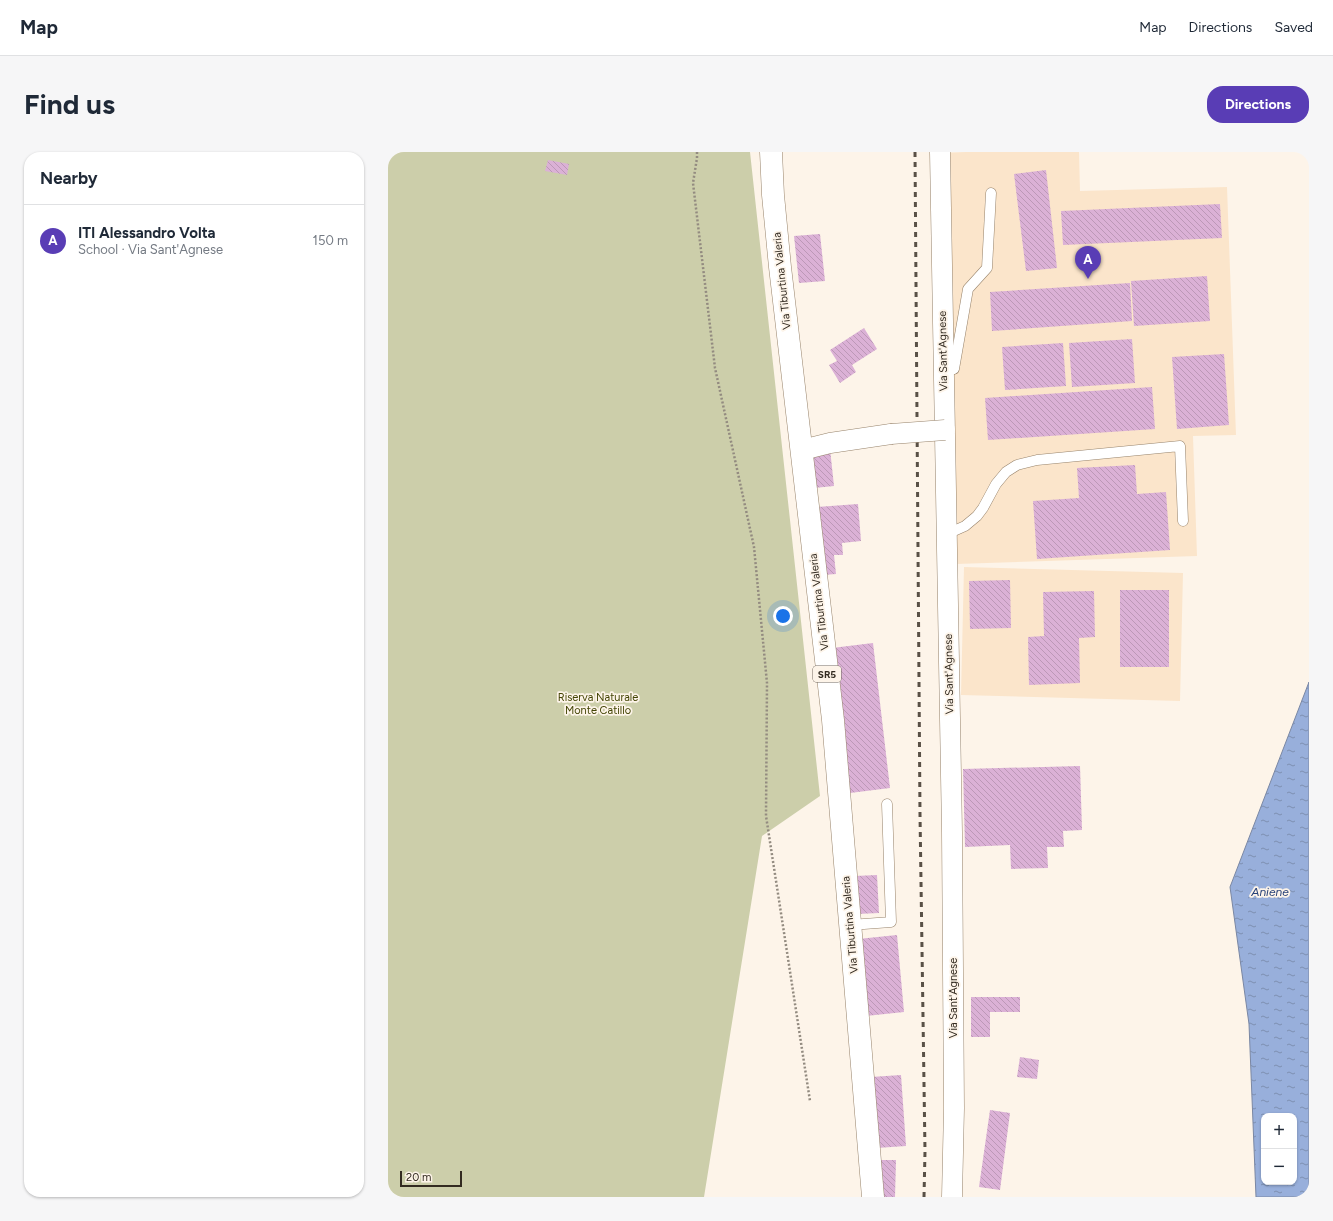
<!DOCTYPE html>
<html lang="en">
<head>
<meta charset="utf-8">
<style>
	:root { --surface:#fff; --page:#f6f6f7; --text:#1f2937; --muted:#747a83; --line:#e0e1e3; --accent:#593db5 }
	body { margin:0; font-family:Figtree,sans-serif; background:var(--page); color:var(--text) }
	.controls { position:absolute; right:12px; bottom:12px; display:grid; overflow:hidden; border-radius:8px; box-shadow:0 1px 3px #0004 }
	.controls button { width:36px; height:36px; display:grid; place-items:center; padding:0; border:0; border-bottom:1px solid var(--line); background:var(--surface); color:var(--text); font:20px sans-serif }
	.scale { position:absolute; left:12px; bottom:10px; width:62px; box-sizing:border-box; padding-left:4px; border:2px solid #332b21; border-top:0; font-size:11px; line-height:14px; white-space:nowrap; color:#332b21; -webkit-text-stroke:3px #fdf4e9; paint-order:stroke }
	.you { position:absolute; left:395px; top:464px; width:14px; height:14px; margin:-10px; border:3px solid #fff; border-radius:50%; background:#1a73e8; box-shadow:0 0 0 6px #1a73e833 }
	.badge { display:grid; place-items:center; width:26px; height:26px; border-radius:50%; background:var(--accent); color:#fff; font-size:13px; font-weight:700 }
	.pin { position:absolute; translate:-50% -33px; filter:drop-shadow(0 1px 2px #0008) }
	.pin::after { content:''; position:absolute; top:21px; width:14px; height:12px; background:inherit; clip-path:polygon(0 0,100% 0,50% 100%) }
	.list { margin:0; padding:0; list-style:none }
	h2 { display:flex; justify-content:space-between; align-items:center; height:52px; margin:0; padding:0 16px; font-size:17px }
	h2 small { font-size:13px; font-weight:400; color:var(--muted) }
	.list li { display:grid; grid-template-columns:26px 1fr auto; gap:12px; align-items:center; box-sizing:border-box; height:72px; padding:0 16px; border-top:1px solid var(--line) }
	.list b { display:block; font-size:15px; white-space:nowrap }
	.list p { margin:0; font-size:13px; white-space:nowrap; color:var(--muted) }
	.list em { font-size:13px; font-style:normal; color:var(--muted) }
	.map { position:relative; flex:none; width:921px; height:1045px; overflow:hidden; border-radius:16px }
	header { display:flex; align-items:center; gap:24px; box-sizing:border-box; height:56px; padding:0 20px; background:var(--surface); border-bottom:1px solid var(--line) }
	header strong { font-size:19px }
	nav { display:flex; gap:22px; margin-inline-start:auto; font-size:14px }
	.intro { display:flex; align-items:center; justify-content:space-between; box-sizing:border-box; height:96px; padding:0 24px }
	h1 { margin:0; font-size:28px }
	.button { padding:10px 18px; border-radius:16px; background:var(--accent); color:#fff; font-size:14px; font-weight:700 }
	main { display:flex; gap:24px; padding:0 24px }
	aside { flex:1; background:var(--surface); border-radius:16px; box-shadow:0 1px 3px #0004 }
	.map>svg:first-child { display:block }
	.built { fill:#fbe5cb }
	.park { fill:#ccceaa }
	.water { fill:url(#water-ripples); stroke:#7a87a3; fill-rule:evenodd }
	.building { fill:url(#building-back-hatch) }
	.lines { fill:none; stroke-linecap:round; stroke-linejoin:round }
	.lane-casing { stroke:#97836b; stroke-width:11 }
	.street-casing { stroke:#97836b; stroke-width:21 }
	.primary-casing { stroke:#97836b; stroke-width:23 }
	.path { stroke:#938b80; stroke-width:2.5; stroke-dasharray:2 2; stroke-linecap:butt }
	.lane { stroke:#fff; stroke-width:10 }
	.street { stroke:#fff; stroke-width:20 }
	.primary { stroke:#fff; stroke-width:22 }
	.rail { stroke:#595046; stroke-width:3; stroke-dasharray:5 5; stroke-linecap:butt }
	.street-bridge-casing { stroke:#97836b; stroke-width:21; stroke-linecap:butt }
	.street-bridge { stroke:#fff; stroke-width:20 }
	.labels { text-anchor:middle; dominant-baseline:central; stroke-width:3.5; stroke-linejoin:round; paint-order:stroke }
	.shield { fill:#fdf4e9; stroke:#70675d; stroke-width:1 }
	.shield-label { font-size:10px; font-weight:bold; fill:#332b21 }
	.street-label { font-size:11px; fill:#332b21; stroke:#fdf4e9 }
	.park-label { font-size:11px; fill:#444505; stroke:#fdf4e9 }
	.water-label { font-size:12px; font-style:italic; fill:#274178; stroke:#fdf4e9 }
</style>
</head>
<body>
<header>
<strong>Map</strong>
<nav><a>Map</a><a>Directions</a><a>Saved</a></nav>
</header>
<div class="intro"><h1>Find us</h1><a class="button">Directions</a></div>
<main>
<aside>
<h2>Nearby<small></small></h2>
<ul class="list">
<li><span class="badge">A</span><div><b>ITI Alessandro Volta</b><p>School · Via Sant'Agnese</p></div><em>150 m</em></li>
</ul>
</aside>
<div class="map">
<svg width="921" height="1045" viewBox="0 0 921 1045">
	<defs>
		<pattern id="water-ripples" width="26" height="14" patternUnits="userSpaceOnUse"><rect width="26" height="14" fill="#98afdb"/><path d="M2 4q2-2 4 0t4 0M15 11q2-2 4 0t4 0" fill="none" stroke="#7d8fb1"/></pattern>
		<pattern id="building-back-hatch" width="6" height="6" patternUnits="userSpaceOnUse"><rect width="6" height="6" fill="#dbb1d6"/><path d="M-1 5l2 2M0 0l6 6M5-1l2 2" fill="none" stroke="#bc98b7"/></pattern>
	</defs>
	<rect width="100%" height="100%" fill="#fdf4e9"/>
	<!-- built -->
	<path class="built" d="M578,0H691L692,39L839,35L848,283L805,284L809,404L568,412L553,1Z
		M576,415L795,421L792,549L573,543Z"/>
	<!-- park -->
	<path class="park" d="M0,0H362L432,644L374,684L316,1045H0Z"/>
	<!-- water -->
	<path class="water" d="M921,530V1045H868L861,872L842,735ZM876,964H906V1030H876Z"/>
	<!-- building -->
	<path class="building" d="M160,8L181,12L179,23L157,19Z
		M658,18L669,116L638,119L626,22Z
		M832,52L834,86L675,93L673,59Z
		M432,82L437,129L411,131L406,84Z
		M819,124L822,169L746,174L743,129Z
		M742,131L744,169L604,179L602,140Z
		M476,176L489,197L464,213L468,220L452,231L441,213L449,209L442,198Z
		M744,187L747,231L684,235L681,191Z
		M675,191L678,234L617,238L614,195Z
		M836,202L841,273L789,277L784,205Z
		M764,235L767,277L600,288L597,246Z
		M442,297L446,334L426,336L422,299Z
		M747,313L749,342L778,340L782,398L649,407L645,349L691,346L689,316Z
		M470,352L473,389L454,391L455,403H446L448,422L435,423L429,355Z
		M622,428L623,476L582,477L581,429Z
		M732,438H781V515H732Z
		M706,439L707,485L691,486L692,531L641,533L640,485L656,484L655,440Z
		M485,491L502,636L462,641L444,496Z
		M692,614L694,678L675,679L676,695H659L660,716L623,717L622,693L577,695L575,617Z
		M489,723L491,761L469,762L467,724Z
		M509,783L516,860L478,864L470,787Z
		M583,845H632V860H602V885H583Z
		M632,905L651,908L649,927L629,925Z
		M513,923L518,994L489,996L483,925Z
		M602,958L622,961L612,1038L591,1035Z
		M491,1008H508L507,1045H494Z"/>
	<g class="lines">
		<defs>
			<path id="lane" d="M556,220L566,217L580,137L599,116L603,41
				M559,382L577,374L589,364L595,356L608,332L618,320L629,313L649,308L792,294L795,369
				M462,773L503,770L499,652"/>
			<path id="street" d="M552,0L564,680L566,956L564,1045
				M414,298L442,291L503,282"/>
			<path id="primary" d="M383,0L385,43L392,115L445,568L485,1045"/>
		</defs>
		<!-- lane casing -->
		<use href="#lane" class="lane-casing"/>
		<!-- street casing -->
		<use href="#street" class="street-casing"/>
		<!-- primary casing -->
		<use href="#primary" class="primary-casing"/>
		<!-- path -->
		<path class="path" d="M309,0V6L305,31L327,216L366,395L379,531L378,664L422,949"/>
		<!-- lane -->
		<use href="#lane" class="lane"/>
		<!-- street -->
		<use href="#street" class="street"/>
		<!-- primary -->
		<use href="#primary" class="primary"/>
		<!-- rail -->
		<path class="rail" d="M527,0L532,662L537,999L536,1045"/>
		<defs>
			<path id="street-bridge" d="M503,282L557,278"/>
		</defs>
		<!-- street-bridge casing -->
		<use href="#street-bridge" class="street-bridge-casing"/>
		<!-- street-bridge -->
		<use href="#street-bridge" class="street-bridge"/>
	</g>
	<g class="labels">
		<!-- shield labels -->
		<rect class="shield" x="425" y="514" width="28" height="16" rx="3"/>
		<g class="shield-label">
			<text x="439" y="522">SR5</text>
		</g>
		<!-- street labels -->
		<g class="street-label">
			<text transform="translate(394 129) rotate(-96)">Via Tiburtina Valeria</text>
			<text transform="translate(555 199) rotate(-91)">Via Sant'Agnese</text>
			<text transform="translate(431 450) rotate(-97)">Via Tiburtina Valeria</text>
			<text transform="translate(561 522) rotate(-91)">Via Sant'Agnese</text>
			<text transform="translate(462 773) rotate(-95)">Via Tiburtina Valeria</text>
			<text transform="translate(565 846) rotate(-90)">Via Sant'Agnese</text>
		</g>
		<!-- park labels -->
		<g class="park-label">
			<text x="210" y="545">Riserva Naturale<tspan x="210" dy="13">Monte Catillo</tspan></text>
		</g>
		<!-- water labels -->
		<g class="water-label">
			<text x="882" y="740">Aniene</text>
		</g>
	</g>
</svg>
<div class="controls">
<button>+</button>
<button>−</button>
</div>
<div class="scale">20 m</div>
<div class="you"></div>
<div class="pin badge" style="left:700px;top:127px">A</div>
</div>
</main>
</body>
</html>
